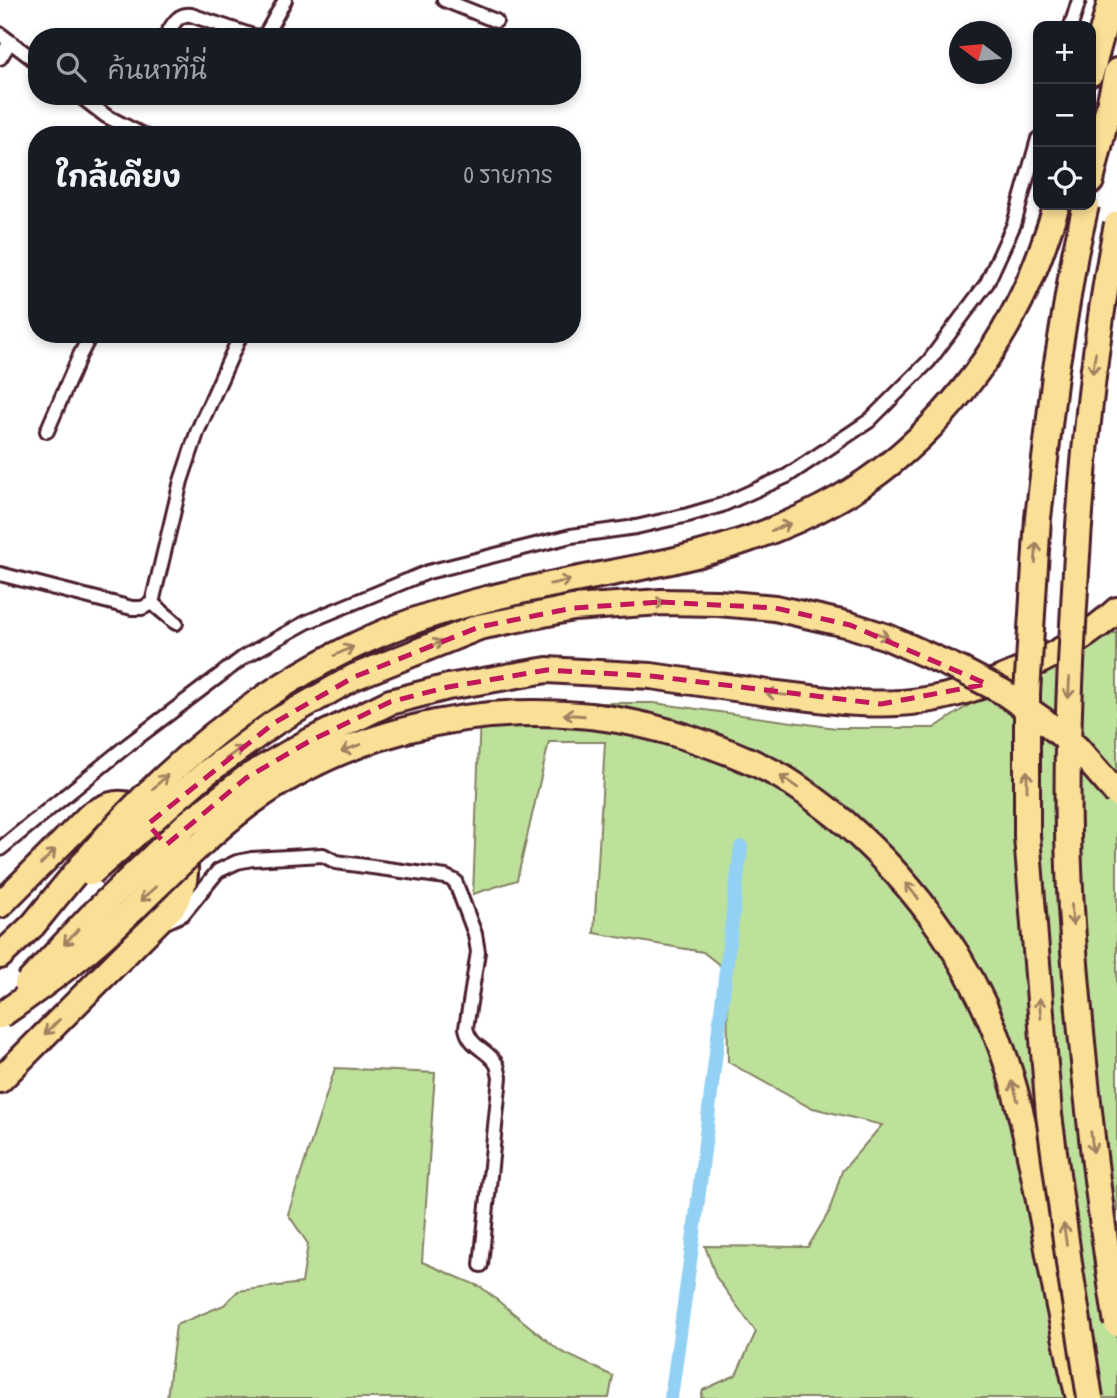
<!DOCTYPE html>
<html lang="th">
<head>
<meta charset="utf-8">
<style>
	:root { --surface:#171b24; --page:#242831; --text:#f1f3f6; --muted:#9ea1a6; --line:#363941 }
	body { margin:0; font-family:"Patrick Hand","Playpen Sans Thai",sans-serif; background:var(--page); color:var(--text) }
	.controls { position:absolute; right:21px; top:21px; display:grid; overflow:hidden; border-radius:14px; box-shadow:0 4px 10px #0003 }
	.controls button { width:63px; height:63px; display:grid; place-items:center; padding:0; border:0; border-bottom:2px solid var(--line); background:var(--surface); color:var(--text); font:35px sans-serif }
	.compass { position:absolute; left:949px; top:21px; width:63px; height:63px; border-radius:50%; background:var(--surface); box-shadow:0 4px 10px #0003; rotate:286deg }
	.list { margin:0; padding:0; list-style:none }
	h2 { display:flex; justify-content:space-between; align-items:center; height:91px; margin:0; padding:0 28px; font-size:30px }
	h2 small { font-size:23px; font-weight:400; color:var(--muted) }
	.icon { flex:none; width:38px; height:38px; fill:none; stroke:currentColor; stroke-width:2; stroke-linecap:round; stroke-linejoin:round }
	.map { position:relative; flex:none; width:1117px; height:1398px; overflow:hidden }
	.search { position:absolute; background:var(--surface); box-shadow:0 4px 10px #0003; left:28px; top:28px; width:553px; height:77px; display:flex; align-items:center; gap:18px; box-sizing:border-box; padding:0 24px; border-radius:28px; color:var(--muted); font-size:26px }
	.panel { position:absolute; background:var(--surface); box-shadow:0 4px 10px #0003; left:28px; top:126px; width:553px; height:217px; border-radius:28px }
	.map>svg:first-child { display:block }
	.green { fill:#bde19b; stroke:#848063; stroke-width:2 }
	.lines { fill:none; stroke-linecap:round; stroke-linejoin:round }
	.canal { stroke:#93d1f4; stroke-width:14 }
	.street-casing { stroke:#4a1f2b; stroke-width:18 }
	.highway-casing { stroke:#4a1f2b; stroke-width:30 }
	.street { stroke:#fff; stroke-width:12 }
	.highway { stroke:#fadf96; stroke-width:24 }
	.highway-bridge-casing { stroke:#4a1f2b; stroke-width:30; stroke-linecap:butt }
	.highway-bridge { stroke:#fadf96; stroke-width:24 }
	.oneway { stroke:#a27f60 }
	.marked { fill:none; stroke:#c2185b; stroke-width:5; stroke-dasharray:14 9; stroke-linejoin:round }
</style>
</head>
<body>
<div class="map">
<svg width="1117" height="1398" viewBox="0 0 1117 1398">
	<rect width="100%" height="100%" fill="#fff"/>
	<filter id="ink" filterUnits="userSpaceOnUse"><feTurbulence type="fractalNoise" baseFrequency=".0143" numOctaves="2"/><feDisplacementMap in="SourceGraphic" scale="14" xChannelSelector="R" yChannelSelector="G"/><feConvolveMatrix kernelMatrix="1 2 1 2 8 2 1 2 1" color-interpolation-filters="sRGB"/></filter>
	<g filter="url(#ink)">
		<!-- green -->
		<path class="green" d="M1117,632V1398H701L703,1390L736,1375L756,1332L716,1277L705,1246L808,1247L829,1212L842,1171L882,1125L809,1107L728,1062L727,971L703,952L594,933L605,742H549L517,880L473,894L480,716L588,703H654L836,728H934L995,688Z
			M335,1068L435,1073L422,1262L481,1287L560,1351L613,1376L609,1398H167L176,1325L224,1305L238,1291L302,1283L308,1244L288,1214Z"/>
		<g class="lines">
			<!-- canal -->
			<path class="canal" d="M671,1398L694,1233L741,847"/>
			<defs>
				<path id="street" d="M444,0L496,21
					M1071,26L1079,0
					M0,34L37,62
					M165,37C172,26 177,13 191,15L253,36L259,37
					M261,37L267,32L285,0
					M0,58L10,42
					M80,96L106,116L143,135
					M47,431L80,355L91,334
					M0,574L132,608H142L152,603L181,481L198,430L241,334
					M152,603L176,623
					M0,849L129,744L244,657L307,622L428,572L571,536L636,527L688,515L722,505L787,476L869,421L929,361L987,283L1014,224L1038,139
					M168,921L183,914L218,871L237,862L252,859L323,855L336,862L446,877L455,881L475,934L478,952L466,1028C470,1048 488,1049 497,1065C498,1067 499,1075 500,1077L481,1265"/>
				<path id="highway" d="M1091,73L1111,0
					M1091,181L1117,71
					M844,702C870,704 894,705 919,701C982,693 1071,653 1117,610
					M844,822C920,889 974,965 1006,1061C1019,1100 1027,1140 1035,1180C1049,1252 1061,1326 1079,1398
					M0,905L90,815C104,807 116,800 132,806L185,867C186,882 181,893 173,906L0,1080
					M0,956L33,925"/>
			</defs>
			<!-- street casing -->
			<use href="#street" class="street-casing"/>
			<!-- highway casing -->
			<use href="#highway" class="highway-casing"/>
			<!-- street -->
			<use href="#street" class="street"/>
			<!-- highway -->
			<use href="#highway" class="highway"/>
			<defs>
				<path id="highway-bridge" d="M1086,205L1075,254L1055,375L1038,518L1027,693V836L1049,1115L1070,1270L1090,1398
					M1117,224C1094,338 1083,454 1076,571C1071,658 1066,745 1068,832C1069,899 1075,966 1081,1032C1090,1130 1102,1227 1117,1324
					M91,873L206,773L274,723L354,677L479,627L573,608L661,602L718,603L775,608L850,625L887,637L963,671L1003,692L1043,720L1077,748L1117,794
					M33,925C58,894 83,863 109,834C185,750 274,680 378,635C472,594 573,582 671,561C728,548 787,528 838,499C914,456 980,381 1019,303C1035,272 1046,238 1057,205
					M27,984L90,917L187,824L246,778L308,742L390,702L448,687L547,670L651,676L769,693L844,702
					M0,1016C38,989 75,963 109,932C156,889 198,842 249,804C342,735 464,705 579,715C617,718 656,727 692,739C722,749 752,760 780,776C803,789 824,806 844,822"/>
			</defs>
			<!-- highway-bridge casing -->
			<use href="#highway-bridge" class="highway-bridge-casing"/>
			<!-- highway-bridge -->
			<use href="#highway-bridge" class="highway-bridge"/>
		</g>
		<!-- one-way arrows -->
		<defs><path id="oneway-shaft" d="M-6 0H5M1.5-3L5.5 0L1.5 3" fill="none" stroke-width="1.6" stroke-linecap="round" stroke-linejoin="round" transform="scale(1.75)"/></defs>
		<g class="oneway">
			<use href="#oneway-shaft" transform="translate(1094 363) rotate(98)"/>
			<use href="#oneway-shaft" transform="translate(781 527) rotate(-21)"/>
			<use href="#oneway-shaft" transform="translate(1036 553) rotate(-86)"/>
			<use href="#oneway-shaft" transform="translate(560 582) rotate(-11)"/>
			<use href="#oneway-shaft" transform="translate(655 603) rotate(-3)"/>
			<use href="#oneway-shaft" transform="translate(879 634) rotate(19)"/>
			<use href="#oneway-shaft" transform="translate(433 645) rotate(-22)"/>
			<use href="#oneway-shaft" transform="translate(344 651) rotate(-25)"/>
			<use href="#oneway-shaft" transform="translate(1069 688) rotate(93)"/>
			<use href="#oneway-shaft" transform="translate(776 694) rotate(-173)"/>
			<use href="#oneway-shaft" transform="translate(574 715) rotate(-176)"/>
			<use href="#oneway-shaft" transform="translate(351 748) rotate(160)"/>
			<use href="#oneway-shaft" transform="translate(234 753) rotate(-36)"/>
			<use href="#oneway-shaft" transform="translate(1027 781) rotate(-90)"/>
			<use href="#oneway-shaft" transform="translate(160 782) rotate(-43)"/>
			<use href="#oneway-shaft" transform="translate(789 782) rotate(-147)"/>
			<use href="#oneway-shaft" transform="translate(48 857) rotate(-45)"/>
			<use href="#oneway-shaft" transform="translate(912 891) rotate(-130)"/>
			<use href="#oneway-shaft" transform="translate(148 894) rotate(136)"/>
			<use href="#oneway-shaft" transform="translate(1072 915) rotate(87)"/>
			<use href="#oneway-shaft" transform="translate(71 937) rotate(133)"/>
			<use href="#oneway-shaft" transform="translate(1040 1008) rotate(-95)"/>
			<use href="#oneway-shaft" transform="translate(52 1027) rotate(135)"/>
			<use href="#oneway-shaft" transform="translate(1015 1091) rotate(-106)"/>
			<use href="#oneway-shaft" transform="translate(1092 1142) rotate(83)"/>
			<use href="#oneway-shaft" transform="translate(1065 1234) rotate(-98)"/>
		</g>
	</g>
	<!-- marked area -->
	<path class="marked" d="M661,602L775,608L850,625L987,684L881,704L651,676L547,670L448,687L390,702L308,742L246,778L166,845L148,824L274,723L354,677L479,627L573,608Z"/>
</svg>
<div class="controls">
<button>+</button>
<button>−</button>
<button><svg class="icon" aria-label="locate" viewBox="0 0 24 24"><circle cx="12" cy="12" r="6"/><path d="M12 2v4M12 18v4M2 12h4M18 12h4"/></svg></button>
</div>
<svg class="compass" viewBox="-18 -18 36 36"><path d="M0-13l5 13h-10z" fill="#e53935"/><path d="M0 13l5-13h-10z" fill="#9ea1a6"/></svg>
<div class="search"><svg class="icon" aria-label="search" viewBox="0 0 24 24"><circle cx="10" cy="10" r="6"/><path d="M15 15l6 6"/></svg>ค้นหาที่นี่</div>
<section class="panel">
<h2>ใกล้เคียง<small>0 รายการ</small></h2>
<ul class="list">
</ul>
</section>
</div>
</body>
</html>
